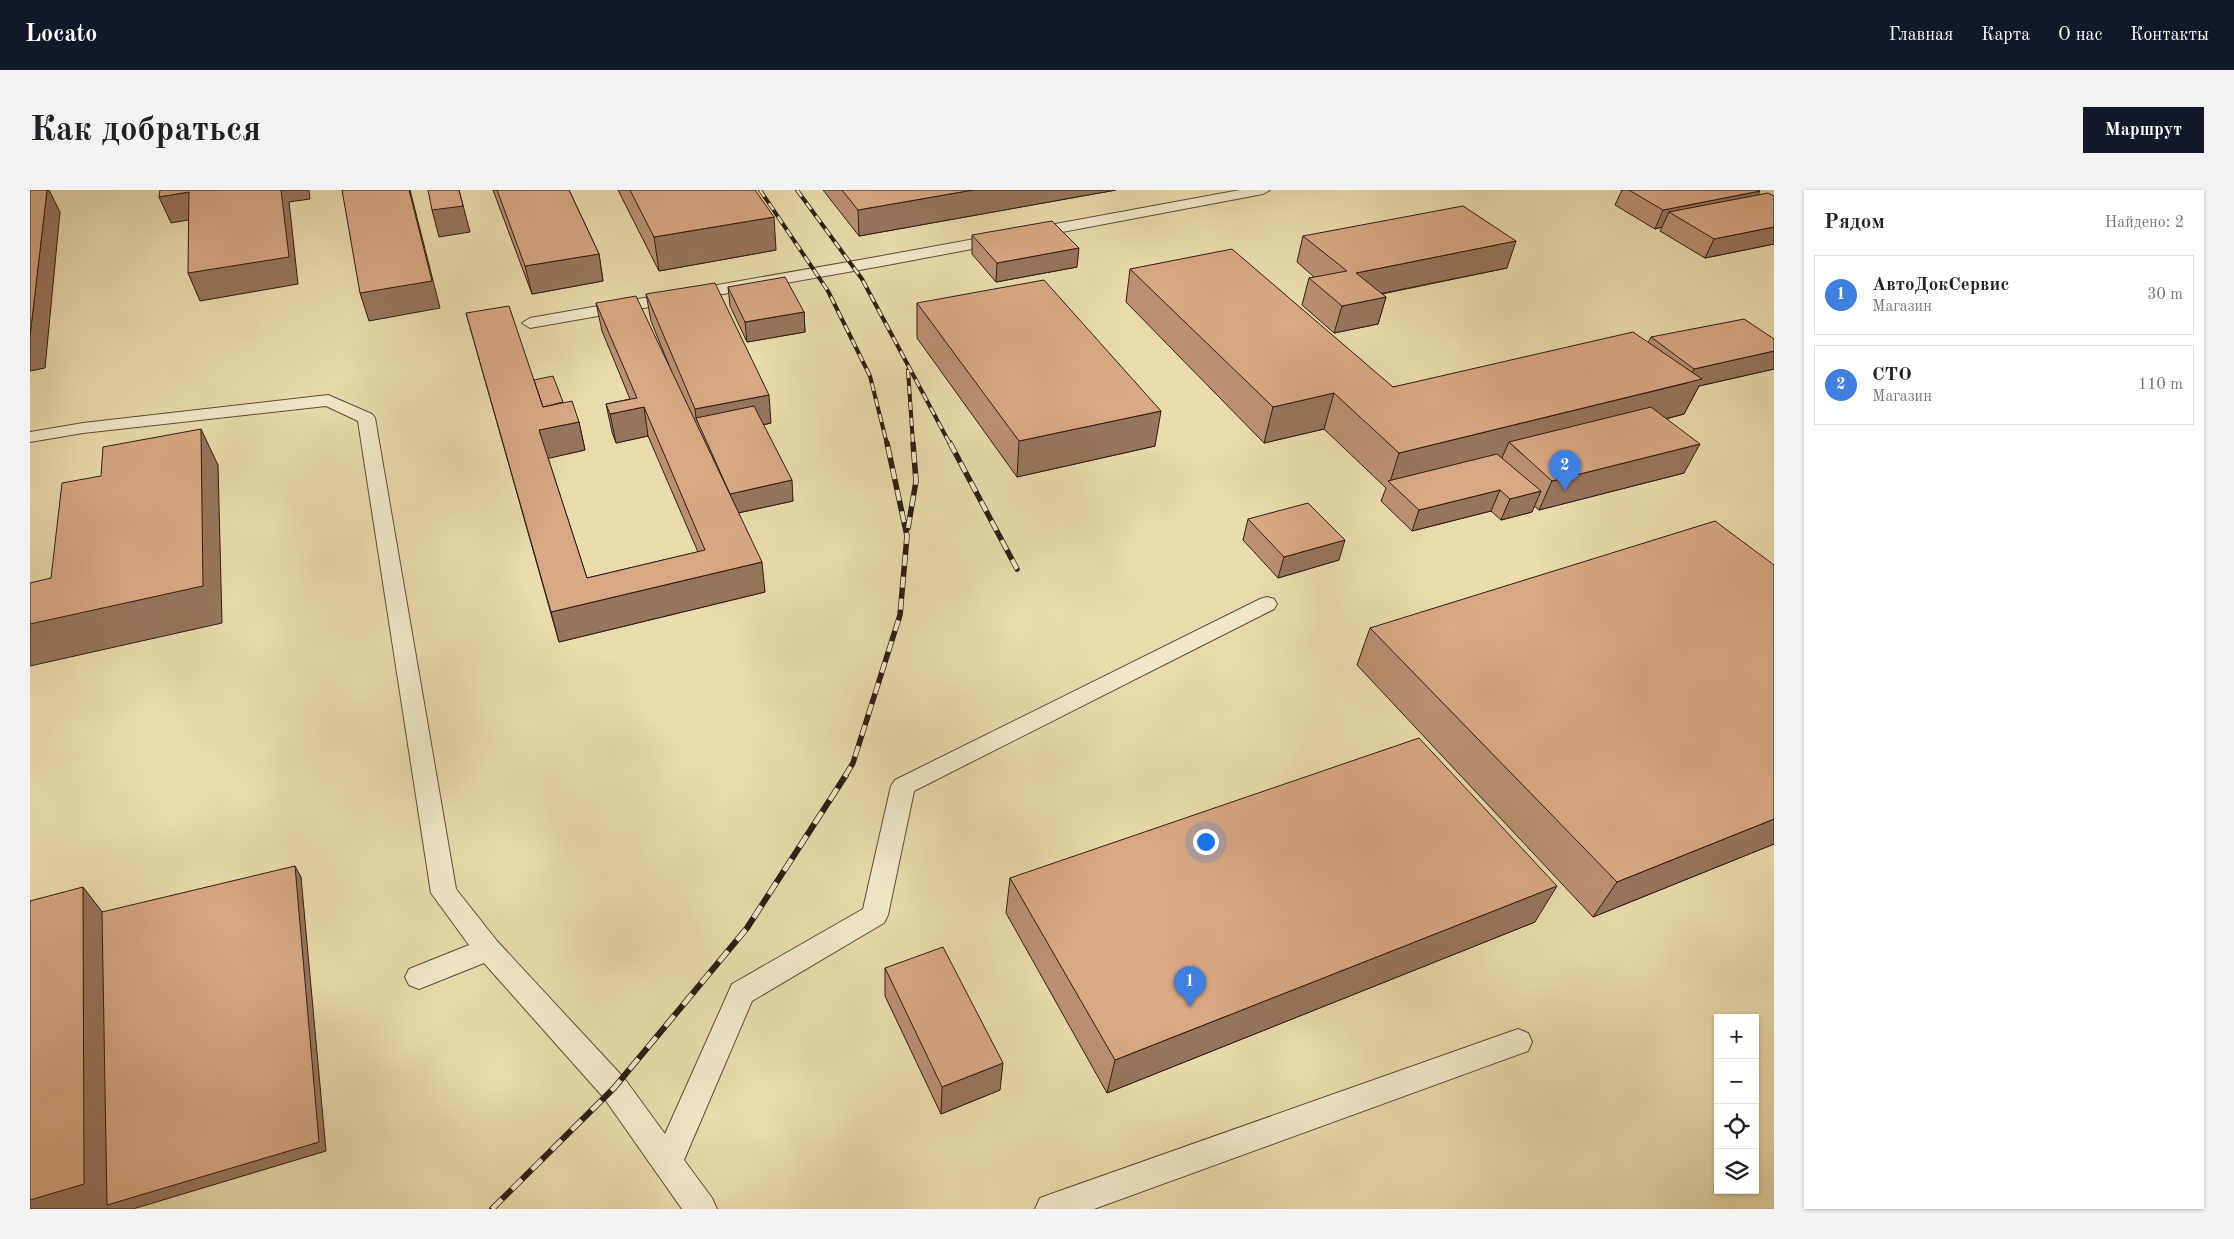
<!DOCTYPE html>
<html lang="ru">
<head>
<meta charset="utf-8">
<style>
	:root { --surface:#fff; --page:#f2f2f2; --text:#202124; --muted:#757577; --line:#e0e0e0; --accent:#111827 }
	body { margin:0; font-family:"Old Standard TT",serif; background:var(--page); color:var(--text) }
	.controls { position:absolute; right:15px; bottom:15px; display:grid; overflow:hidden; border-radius:0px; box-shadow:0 1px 4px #0004 }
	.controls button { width:45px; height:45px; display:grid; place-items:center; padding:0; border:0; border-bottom:1px solid var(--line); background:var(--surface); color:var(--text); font:25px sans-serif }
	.you { position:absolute; left:1175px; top:651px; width:18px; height:18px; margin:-12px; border:4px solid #fff; border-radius:50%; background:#1a73e8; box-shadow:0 0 0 8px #1a73e833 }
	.badge { display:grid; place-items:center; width:32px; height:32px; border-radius:50%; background:var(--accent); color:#fff; font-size:16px; font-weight:700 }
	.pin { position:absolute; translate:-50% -41px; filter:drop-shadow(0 1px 2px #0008) }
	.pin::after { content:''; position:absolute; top:26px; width:18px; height:15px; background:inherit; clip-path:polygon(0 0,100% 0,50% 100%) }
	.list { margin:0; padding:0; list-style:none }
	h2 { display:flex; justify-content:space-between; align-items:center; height:65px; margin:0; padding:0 20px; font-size:21px }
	h2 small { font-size:16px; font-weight:400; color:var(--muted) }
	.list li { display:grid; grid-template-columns:32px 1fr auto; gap:15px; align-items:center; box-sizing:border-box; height:80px; margin:0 10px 10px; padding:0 10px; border:1px solid var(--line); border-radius:0px }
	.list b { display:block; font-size:19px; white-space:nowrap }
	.list p { margin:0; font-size:16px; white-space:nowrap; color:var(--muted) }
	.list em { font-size:16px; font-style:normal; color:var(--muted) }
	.icon { flex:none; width:28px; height:28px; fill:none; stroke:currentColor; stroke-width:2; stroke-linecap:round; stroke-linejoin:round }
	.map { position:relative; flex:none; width:1744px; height:1019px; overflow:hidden; border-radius:0px }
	header { display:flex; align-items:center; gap:30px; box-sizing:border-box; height:70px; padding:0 25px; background:var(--accent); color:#fff }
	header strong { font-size:24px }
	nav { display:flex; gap:28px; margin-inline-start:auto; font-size:18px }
	.intro { display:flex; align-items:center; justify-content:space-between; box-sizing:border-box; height:120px; padding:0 30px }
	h1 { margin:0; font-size:35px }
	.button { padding:12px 22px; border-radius:0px; background:var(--accent); color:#fff; font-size:18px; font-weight:700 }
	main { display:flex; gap:30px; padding:0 30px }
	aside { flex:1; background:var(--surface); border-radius:0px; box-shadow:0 1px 4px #0004 }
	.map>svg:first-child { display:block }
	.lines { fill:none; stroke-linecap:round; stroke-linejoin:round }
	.service-casing { stroke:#5e4c38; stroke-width:2 }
	.service { fill:#f1e8c9; fill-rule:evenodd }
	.rail-far2-casing { stroke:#2f1d12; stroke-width:4 }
	.rail-far1-casing { stroke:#2f1d12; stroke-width:5.5 }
	.rail-casing { stroke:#2f1d12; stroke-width:6 }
	.rail-far2 { stroke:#f1e8c9; stroke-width:2.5; stroke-dasharray:8; stroke-linecap:butt }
	.rail-far1 { stroke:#f1e8c9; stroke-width:4; stroke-dasharray:11; stroke-linecap:butt }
	.rail { stroke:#f1e8c9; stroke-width:4.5; stroke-dasharray:14; stroke-linecap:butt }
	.wall { fill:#ba9071; stroke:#2f1d12 }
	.shaded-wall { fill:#97755c; stroke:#2f1d12 }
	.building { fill:#d8a783; stroke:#2f1d12 }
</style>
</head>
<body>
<header>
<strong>Locato</strong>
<nav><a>Главная</a><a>Карта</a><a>О нас</a><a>Контакты</a></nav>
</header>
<div class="intro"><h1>Как добраться</h1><a class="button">Маршрут</a></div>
<main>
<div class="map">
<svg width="1744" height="1019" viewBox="0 0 1744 1019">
	<rect width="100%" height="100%" fill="#e9dbac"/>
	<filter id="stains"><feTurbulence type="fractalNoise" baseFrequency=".004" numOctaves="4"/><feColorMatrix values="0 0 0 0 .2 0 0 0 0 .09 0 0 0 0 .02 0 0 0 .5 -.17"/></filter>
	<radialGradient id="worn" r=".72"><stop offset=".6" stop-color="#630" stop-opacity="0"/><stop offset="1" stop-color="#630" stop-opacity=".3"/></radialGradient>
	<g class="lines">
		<defs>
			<path id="service" d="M1210,0H1240L1233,4L852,76L500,138L492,133L500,128L852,66Z
				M298,205L342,224L345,228L426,699L467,751L594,888L635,944L702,794L833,719L861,596L865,590L1230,409L1237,407L1244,409L1247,414L1244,419L884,601L858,725L854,733L722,811L654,970L682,1008L687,1019H652L574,908L454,773L389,799L379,795L375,787L379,779L439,755L401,703L328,231L296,216L53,243L0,252V242L53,233Z
				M1488,839L1498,843L1502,852L1498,861L1064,1019H1005L1010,1008L1021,1004Z"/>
		</defs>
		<!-- service casing -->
		<use href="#service" class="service-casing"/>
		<!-- service -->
		<use href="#service" class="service"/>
		<defs>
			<path id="rail-far2" d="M730,0L798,101L840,186L857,254
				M767,0L832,89L920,254
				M878,180L883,254"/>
			<path id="rail-far1" d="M920,253L987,379
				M878,338L886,291L883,253
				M815,586L823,573L870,425L877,346L857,253"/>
			<path id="rail" d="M462,1019L584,898L717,738L816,585"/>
		</defs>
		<!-- rail-far2 casing -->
		<use href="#rail-far2" class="rail-far2-casing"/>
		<!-- rail-far1 casing -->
		<use href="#rail-far1" class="rail-far1-casing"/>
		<!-- rail casing -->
		<use href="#rail" class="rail-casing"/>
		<!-- rail-far2 -->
		<use href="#rail-far2" class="rail-far2"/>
		<!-- rail-far1 -->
		<use href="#rail-far1" class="rail-far1"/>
		<!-- rail -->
		<use href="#rail" class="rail"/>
	</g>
	<!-- wall -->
	<path class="wall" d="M463,0H539L569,64L573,91L502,104Z
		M588,0H725L746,60L629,81Z
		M793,0H1086L829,46Z
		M1592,0H1728V5L1744,6V54L1675,68L1630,41L1632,37L1625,39L1585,15Z
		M942,45L1047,77L966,92L942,64Z
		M1273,46L1477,78L1352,104L1356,107L1348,134L1304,143L1272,115L1279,88L1284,87L1267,72Z
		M1100,79L1363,197L1618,153L1621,147L1744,149V179L1669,196L1654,224L1636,229L1654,283L1509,320L1504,316L1502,322L1471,330L1461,321L1382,341L1351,311L1356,298L1294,239L1234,253L1096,112Z
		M698,97L774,122L775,142L717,152L700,116Z
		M616,104L741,233L733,235L763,311L708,323L735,402L529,452L436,123L504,190L533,212L549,232L555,260L518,268L557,388L668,362L618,246L586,253L582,242L576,214L600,209L572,141L566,113L642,183L621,131Z
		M887,113L1125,256L987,287L887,148Z
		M1218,329L1309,370L1248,388L1213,350Z
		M1744,375V654L1563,727L1327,475L1340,438Z
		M980,688L1505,732L1077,903L976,723Z
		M855,778L970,900L911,924L855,806Z"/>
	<!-- shaded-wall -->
	<path class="shaded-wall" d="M17,0H19L30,22L15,178L0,181V146Z
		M251,0H279L280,9L259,12L268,94L170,111L158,83Z
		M379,0H380L410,118L339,131L330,103Z
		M429,0L440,42L409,47L402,20Z
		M943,0H1086L829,46L828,20Z
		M1730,1L1721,19L1639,22L1632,37L1625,39L1633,20Z
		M159,2L169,28L141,33L129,7Z
		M744,27L746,60L629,81L624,47Z
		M1744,37V54L1675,68L1684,49Z
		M1486,51L1477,78L1319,110L1326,83Z
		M1049,58L1047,77L966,92L967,73Z
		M569,64L573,91L502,104L495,76Z
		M1356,107L1348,134L1304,143L1312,116Z
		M774,122L775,142L717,152L715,132Z
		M1744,161V179L1669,196L1654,224L1493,265L1479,252L1471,270L1360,292L1369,263L1657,193L1664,179Z
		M1304,203L1294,239L1234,253L1243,217Z
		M739,205L741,233L675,247L666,228L665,219Z
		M614,217L618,246L586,253L580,224Z
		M1131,221L1125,256L987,287L989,251Z
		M549,232L555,260L516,269L509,240Z
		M171,239L188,275L192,433L0,476V434Z
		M1670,254L1654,283L1509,320L1522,291Z
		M762,290L763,311L703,324L700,304Z
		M1470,300L1461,321L1382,341L1389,320Z
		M1511,301L1502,322L1471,330L1480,309Z
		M1315,350L1309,370L1248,388L1254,367Z
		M732,372L735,402L529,452L521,422Z
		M1744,629V654L1563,727L1587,692Z
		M265,676L271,687L296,961L103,1019H0V1010L53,697L80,732Z
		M1527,696L1505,732L1077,903L1085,870Z
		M973,873L970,900L911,924L912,897Z"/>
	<!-- building -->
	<path class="building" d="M0,0H17L0,146Z
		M130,0H251L259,67L158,83L159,2L129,7Z
		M312,0H379L402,91L330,103Z
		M398,0H429L433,16L402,20Z
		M467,0H539L569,64L495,76Z
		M600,0H725L744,27L624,47Z
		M812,0H943L828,20Z
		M1599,0H1728L1730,1L1633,20Z
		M1738,3L1744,6V37L1684,49L1639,22Z
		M1433,16L1486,51L1326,83L1356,107L1312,116L1279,88L1317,81L1273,46Z
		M1022,31L1049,58L967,73L942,45Z
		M1202,59L1363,197L1603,142L1672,189L1369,263L1304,203L1243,217L1100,79Z
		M755,87L774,122L715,132L698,97Z
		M1014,90L1131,221L989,251L887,113Z
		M685,93L739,205L665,219L616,104Z
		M606,106L732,372L521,422L436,123L479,116L513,217L542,211L549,232L509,240L557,388L675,360L614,217L580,224L576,214L607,208L566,113Z
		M1714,129L1744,149V161L1664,179L1621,147Z
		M523,186L533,212L513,217L504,190Z
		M724,216L762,290L700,304L666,228Z
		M1621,217L1670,254L1522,291L1479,252Z
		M171,239L173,396L0,434V393L21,388L32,293L71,286L73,257Z
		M1467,264L1511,301L1480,309L1470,300L1389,320L1358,291Z
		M1278,313L1315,350L1254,367L1218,329Z
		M1685,331L1744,375V629L1587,692L1340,438Z
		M1389,548L1527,696L1085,870L980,688Z
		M265,676L289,952L77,1015L72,722Z
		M53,697L54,994L0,1010V711Z
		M913,757L973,873L912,897L855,778Z"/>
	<rect width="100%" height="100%" filter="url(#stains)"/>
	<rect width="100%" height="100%" fill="url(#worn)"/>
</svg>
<div class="controls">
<button>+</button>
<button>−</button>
<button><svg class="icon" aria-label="locate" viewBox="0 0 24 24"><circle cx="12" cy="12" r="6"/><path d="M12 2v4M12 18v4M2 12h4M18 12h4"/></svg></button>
<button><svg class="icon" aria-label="layers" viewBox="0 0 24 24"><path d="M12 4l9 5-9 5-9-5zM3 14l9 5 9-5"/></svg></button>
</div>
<div class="you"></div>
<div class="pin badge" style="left:1160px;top:817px;background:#3f7fe0">1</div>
<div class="pin badge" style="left:1535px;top:301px;background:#3f7fe0">2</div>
</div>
<aside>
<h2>Рядом<small>Найдено: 2</small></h2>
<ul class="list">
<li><span class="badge" style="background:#3f7fe0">1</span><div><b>АвтоДокСервис</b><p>Магазин</p></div><em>30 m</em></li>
<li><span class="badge" style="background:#3f7fe0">2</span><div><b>СТО</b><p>Магазин</p></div><em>110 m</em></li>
</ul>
</aside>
</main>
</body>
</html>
